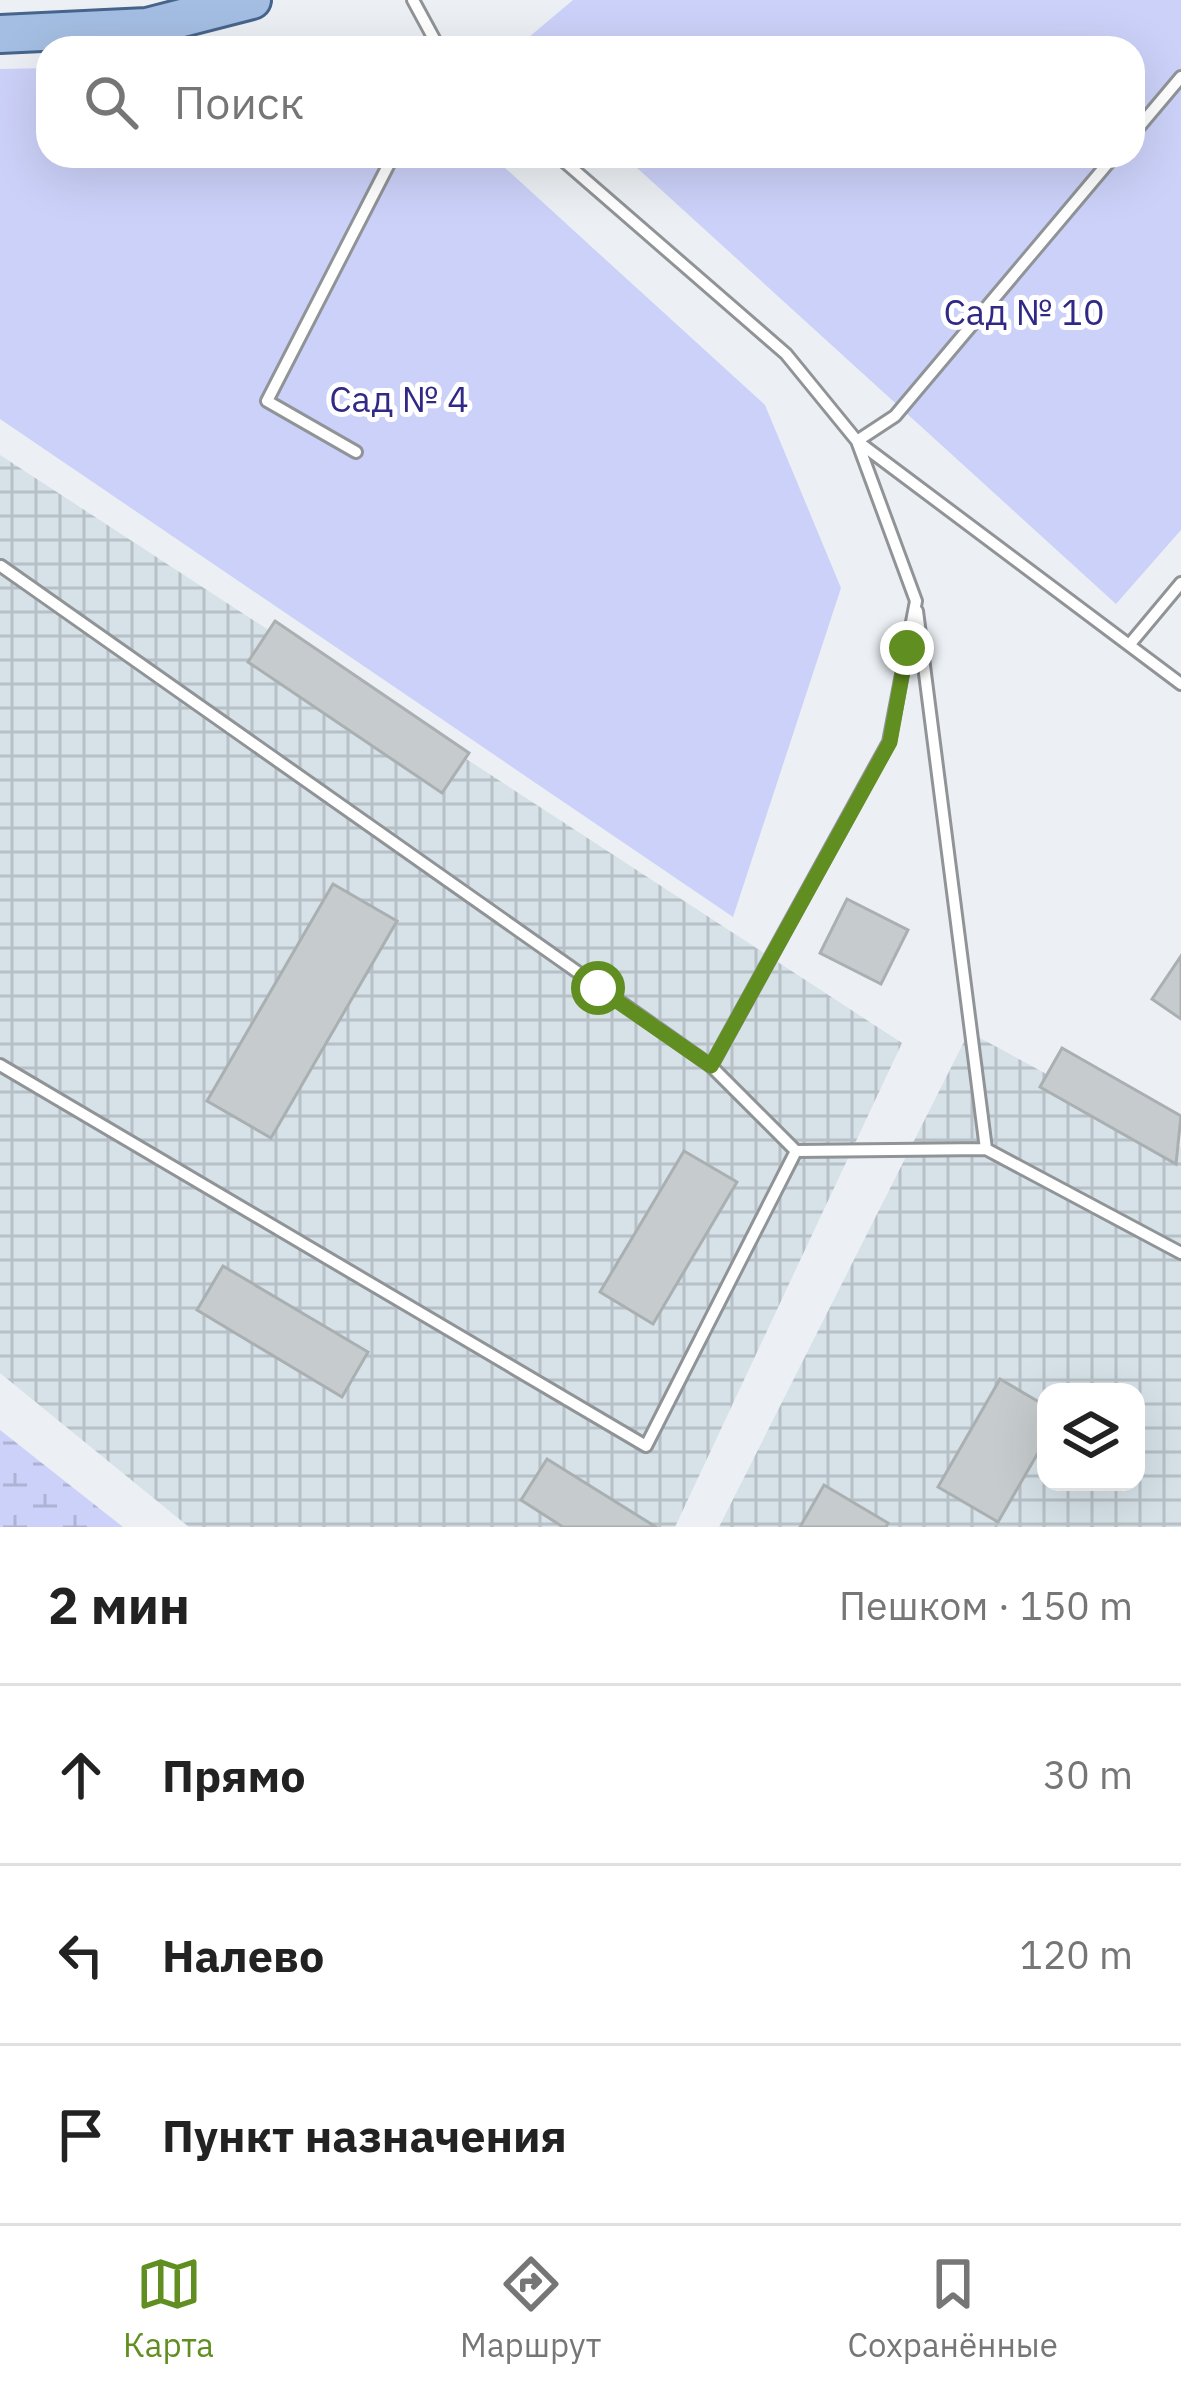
<!DOCTYPE html>
<html lang="ru">
<head>
<meta charset="utf-8">
<style>
	:root { --surface:#fff; --page:#f2f2f2; --text:#222; --muted:#767676; --line:#e0e0e0; --accent:#618e20 }
	body { margin:0; font-family:"IBM Plex Sans",sans-serif; background:var(--page); color:var(--text) }
	.controls { position:absolute; right:36px; bottom:36px; display:grid; overflow:hidden; border-radius:24px; box-shadow:0 12px 48px #0002 }
	.controls button { width:108px; height:108px; display:grid; place-items:center; padding:0; border:0; border-bottom:3px solid var(--line); background:var(--surface); color:var(--text); font:60px sans-serif }
	.stop { position:absolute; width:36px; height:36px; margin:-27px; border:9px solid #618e20; border-radius:50%; background:#fff }
	.stop.end { background:#618e20; border-color:#fff; box-shadow:0 3px 12px #0008 }
	.list { margin:0; padding:0; list-style:none }
	h2 { display:flex; justify-content:space-between; align-items:center; height:156px; margin:0; padding:0 48px; font-size:51px }
	h2 small { font-size:39px; font-weight:400; color:var(--muted) }
	.list li { display:grid; grid-template-columns:78px 1fr auto; gap:36px; align-items:center; box-sizing:border-box; height:180px; padding:0 48px; border-top:3px solid var(--line) }
	.list b { display:block; font-size:45px; white-space:nowrap }
	.list em { font-size:39px; font-style:normal; color:var(--muted) }
	.icon { flex:none; width:66px; height:66px; fill:none; stroke:currentColor; stroke-width:2; stroke-linecap:round; stroke-linejoin:round }
	.map { position:relative; flex:none; width:1181px; height:1527px; overflow:hidden }
	.search { position:absolute; background:var(--surface); box-shadow:0 12px 48px #0002; left:36px; right:36px; top:36px; height:132px; display:flex; align-items:center; gap:30px; box-sizing:border-box; padding:0 42px; border-radius:36px; color:var(--muted); font-size:45px }
	.sheet { height:696px; background:var(--surface) }
	nav { display:flex; justify-content:space-around; align-items:center; box-sizing:border-box; height:168px; border-top:3px solid var(--line); background:var(--surface); font-size:33px; color:var(--muted) }
	nav a { display:grid; justify-items:center; gap:6px }
	nav .on { color:var(--accent) }
	.map>svg:first-child { display:block }
	.industrial { fill:url(#industrial-grid); fill-rule:evenodd }
	.wetland { fill:url(#wetland-marsh) }
	.garden { fill:#ccd1f9 }
	.building { fill:#c6cccd; stroke:#aab0b1; stroke-width:3 }
	.lines { fill:none; stroke-linecap:round; stroke-linejoin:round }
	.lane-casing { stroke:#909497; stroke-width:16 }
	.primary-casing { stroke:#47648c; stroke-width:42 }
	.lane { stroke:#fff; stroke-width:10 }
	.primary { stroke:#a4bee3; stroke-width:36 }
	.route { stroke:#618e20; stroke-width:15 }
	.labels { text-anchor:middle; dominant-baseline:central; stroke-width:10; stroke-linejoin:round; paint-order:stroke }
	.park-label { font-size:36px; fill:#312986; stroke:#fff }
</style>
</head>
<body>
<div class="map">
<svg width="1181" height="1527" viewBox="0 0 1181 1527">
	<defs>
		<pattern id="industrial-grid" width="8" height="8" patternUnits="userSpaceOnUse" patternTransform="scale(3)"><rect width="8" height="8" fill="#d6e1e8"/><path d="M0 4h8M4 0v8" fill="none" stroke="#b6c0c6"/></pattern>
		<pattern id="wetland-marsh" width="20" height="14" patternUnits="userSpaceOnUse" patternTransform="scale(3)"><rect width="20" height="14" fill="#ccd1f9"/><path d="M1 5h8M5 5V1M11 12h8M15 12V8" fill="none" stroke="#aeb2d4"/></pattern>
	</defs>
	<rect width="100%" height="100%" fill="#ecf0f4"/>
	<!-- industrial -->
	<path class="industrial" d="M0,455L902,1043L675,1527H189L0,1373Z
		M969,1032L1181,1147V1527H719ZM1046,1392H1136V1482H1046Z"/>
	<!-- wetland -->
	<path class="wetland" d="M0,1430L123,1527H0Z"/>
	<!-- garden -->
	<path class="garden" d="M573,0H1181V530L1116,604L624,156H1133V48H516Z
		M48,68V156H492L765,405L841,588L733,917L0,419V69Z"/>
	<!-- building -->
	<path class="building" d="M275,621L469,753L442,793L248,662Z
		M333,884L397,921L271,1138L207,1101Z
		M847,899L908,930L881,984L820,953Z
		M1181,956V1019L1152,999Z
		M1062,1048L1181,1116L1176,1164L1040,1087Z
		M684,1151L737,1182L653,1324L600,1292Z
		M223,1266L368,1352L342,1397L197,1310Z
		M1000,1379L1046,1406V1439L998,1522L938,1487Z
		M547,1459L656,1527H563L521,1500Z
		M824,1485L888,1523L886,1527H800Z"/>
	<g class="lines">
		<defs>
			<path id="lane" d="M413,0L439,48
				M1133,134L1181,77
				M558,156L786,354L857,441L1181,684
				M356,452L267,401L393,156
				M1,566L711,1066L889,742L916,601L857,441L895,416L1114,156
				M917,611L986,1149L1181,1253
				M1130,644L1181,583
				M0,1065L646,1446L796,1151
				M711,1066L796,1151L986,1149"/>
			<path id="primary" d="M0,34L147,27L252,0"/>
		</defs>
		<!-- lane casing -->
		<use href="#lane" class="lane-casing"/>
		<!-- primary casing -->
		<use href="#primary" class="primary-casing"/>
		<!-- lane -->
		<use href="#lane" class="lane"/>
		<!-- primary -->
		<use href="#primary" class="primary"/>
	</g>
	<g class="lines">
		<!-- route -->
		<path class="route" d="M598,988L711,1066L890,742L907,648"/>
	</g>
	<g class="labels">
		<!-- park labels -->
		<g class="park-label">
			<text x="1024" y="311">Сад № 10</text>
			<text x="399" y="398">Сад № 4</text>
		</g>
	</g>
</svg>
<div class="controls">
<button><svg class="icon" aria-label="layers" viewBox="0 0 24 24"><path d="M12 4l9 5-9 5-9-5zM3 14l9 5 9-5"/></svg></button>
</div>
<div class="stop" style="left:598px;top:988px"></div>
<div class="stop end" style="left:907px;top:648px"></div>
<div class="search"><svg class="icon" aria-label="search" viewBox="0 0 24 24"><circle cx="10" cy="10" r="6"/><path d="M15 15l6 6"/></svg>Поиск</div>
</div>
<section class="sheet">
<h2>2 мин<small>Пешком · 150 m</small></h2>
<ul class="list">
<li><svg class="icon" aria-label="ahead" viewBox="0 0 24 24"><path d="M12 20V5M6 11l6-6 6 6"/></svg><div><b>Прямо</b></div><em>30 m</em></li>
<li><svg class="icon" aria-label="left" viewBox="0 0 24 24"><path d="M17 20v-9H6M10 6l-5 5 5 5"/></svg><div><b>Налево</b></div><em>120 m</em></li>
<li><svg class="icon" aria-label="arrive" viewBox="0 0 24 24"><path d="M6 21V4h12l-3 4 3 4H6"/></svg><div><b>Пункт назначения</b></div></li>
</ul>
</section>
<nav>
<a class="on"><svg class="icon" aria-label="map" viewBox="0 0 24 24"><path d="M3 6l6-2 6 2 6-2v14l-6 2-6-2-6 2zM9 4v14M15 6v14"/></svg>Карта</a>
<a><svg class="icon" aria-label="directions" viewBox="0 0 24 24"><path d="M12 3l9 9-9 9-9-9zM9 14v-3h6M13 9l2 2-2 2"/></svg>Маршрут</a>
<a><svg class="icon" aria-label="saved" viewBox="0 0 24 24"><path d="M7 4h10v16l-5-4-5 4z"/></svg>Сохранённые</a>
</nav>
</body>
</html>
